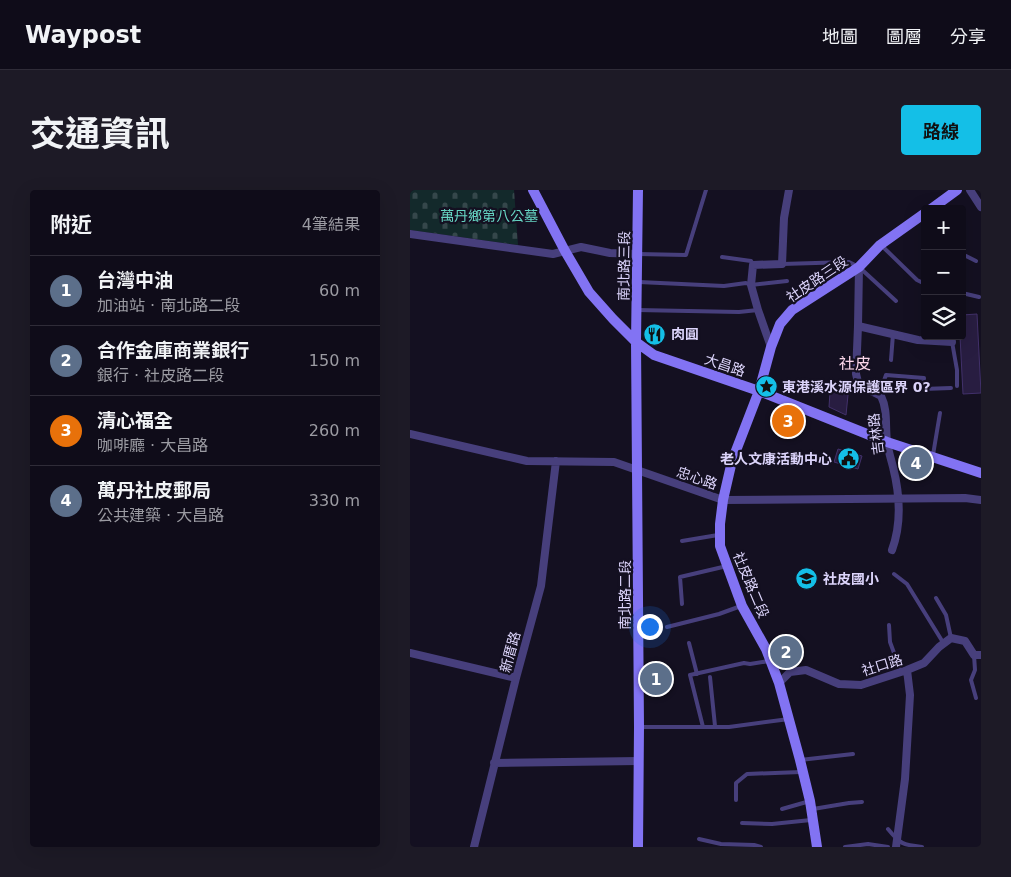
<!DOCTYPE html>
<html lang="zh-TW">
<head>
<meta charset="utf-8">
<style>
	:root { --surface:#0f0c19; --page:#1d1a26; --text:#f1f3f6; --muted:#9b9ba2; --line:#2f2c38; --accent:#14bfe7 }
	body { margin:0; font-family:"DejaVu Sans","Noto Sans TC",sans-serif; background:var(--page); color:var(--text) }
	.controls { position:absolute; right:15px; top:15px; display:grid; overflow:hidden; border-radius:5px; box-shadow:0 5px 20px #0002 }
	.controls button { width:45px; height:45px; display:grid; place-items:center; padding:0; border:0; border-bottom:1px solid var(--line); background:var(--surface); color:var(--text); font:25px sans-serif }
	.you { position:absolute; left:239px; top:436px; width:18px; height:18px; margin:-12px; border:4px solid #fff; border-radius:50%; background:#1a73e8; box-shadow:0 0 0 8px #1a73e833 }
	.badge { display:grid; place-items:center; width:32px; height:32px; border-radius:50%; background:var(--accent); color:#fff; font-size:16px; font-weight:700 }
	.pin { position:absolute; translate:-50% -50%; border:2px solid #fff; box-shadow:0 1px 5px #0006 }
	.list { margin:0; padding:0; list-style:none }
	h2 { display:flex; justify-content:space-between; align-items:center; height:65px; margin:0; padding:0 20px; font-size:21px }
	h2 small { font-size:16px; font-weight:400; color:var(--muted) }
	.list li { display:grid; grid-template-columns:32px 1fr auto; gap:15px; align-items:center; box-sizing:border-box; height:70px; padding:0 20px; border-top:1px solid var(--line) }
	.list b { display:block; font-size:19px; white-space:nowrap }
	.list p { margin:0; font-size:16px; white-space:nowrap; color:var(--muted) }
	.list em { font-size:16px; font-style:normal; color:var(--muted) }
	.icon { flex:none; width:28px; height:28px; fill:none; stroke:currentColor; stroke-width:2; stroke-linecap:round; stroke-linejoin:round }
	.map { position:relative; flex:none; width:571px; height:657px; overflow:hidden; border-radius:5px }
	header { display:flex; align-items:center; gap:30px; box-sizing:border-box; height:70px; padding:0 25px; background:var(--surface); border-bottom:1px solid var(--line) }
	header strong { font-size:24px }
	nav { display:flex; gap:28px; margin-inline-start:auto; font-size:18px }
	.intro { display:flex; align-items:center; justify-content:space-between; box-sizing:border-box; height:120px; padding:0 30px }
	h1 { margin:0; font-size:35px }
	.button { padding:12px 22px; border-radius:5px; background:var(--accent); color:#111; font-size:18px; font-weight:700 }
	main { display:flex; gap:30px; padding:0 30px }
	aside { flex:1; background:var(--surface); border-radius:5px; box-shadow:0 5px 20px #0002 }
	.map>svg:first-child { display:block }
	.cemetery { fill:url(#cemetery-stones) }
	.building { fill:#281d41; stroke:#42316b }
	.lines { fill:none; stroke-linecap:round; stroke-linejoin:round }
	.lane { stroke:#473f7c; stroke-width:4 }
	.street { stroke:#473f7c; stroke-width:8 }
	.secondary { stroke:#8273f3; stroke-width:10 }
	.labels { text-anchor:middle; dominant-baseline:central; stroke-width:4.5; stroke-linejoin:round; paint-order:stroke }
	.park-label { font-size:14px; fill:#66d5c3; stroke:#141021 }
	.street-label { font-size:14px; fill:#dcd4fb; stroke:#141021 }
	.poi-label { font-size:14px; font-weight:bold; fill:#dcd4fb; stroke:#141021; text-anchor:start }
	.quarter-label { font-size:16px; fill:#fbd6ea; stroke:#141021 }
</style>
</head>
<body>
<header>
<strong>Waypost</strong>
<nav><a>地圖</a><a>圖層</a><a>分享</a></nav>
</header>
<div class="intro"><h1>交通資訊</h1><a class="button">路線</a></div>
<main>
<aside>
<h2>附近<small>4筆結果</small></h2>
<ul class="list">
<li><span class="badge" style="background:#5c6f8a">1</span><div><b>台灣中油</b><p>加油站 · 南北路二段</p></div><em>60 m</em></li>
<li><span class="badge" style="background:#5c6f8a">2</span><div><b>合作金庫商業銀行</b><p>銀行 · 社皮路二段</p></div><em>150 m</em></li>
<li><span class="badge" style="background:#e8710a">3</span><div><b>清心福全</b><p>咖啡廳 · 大昌路</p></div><em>260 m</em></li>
<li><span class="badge" style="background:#5c6f8a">4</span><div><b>萬丹社皮郵局</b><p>公共建築 · 大昌路</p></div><em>330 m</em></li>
</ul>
</aside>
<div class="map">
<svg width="571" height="657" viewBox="0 0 571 657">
	<defs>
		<pattern id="cemetery-stones" width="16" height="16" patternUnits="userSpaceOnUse" patternTransform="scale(1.25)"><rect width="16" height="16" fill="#13292b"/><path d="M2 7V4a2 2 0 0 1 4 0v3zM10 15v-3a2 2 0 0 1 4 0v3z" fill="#35474b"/></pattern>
	</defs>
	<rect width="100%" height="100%" fill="#141021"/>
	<!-- cemetery -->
	<path class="cemetery" d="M0,0H104L108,55L0,40Z"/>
	<!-- building -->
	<path class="building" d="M567,124L571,203L553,204L550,146H552V125Z
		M420,202L438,205L436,225L419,217Z
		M376,223L382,225L380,239L373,238Z
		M428,259L452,266L448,279L424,272Z"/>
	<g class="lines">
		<!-- lane -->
		<path class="lane" d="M472,56L507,90L515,94
			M228,64L276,65L296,0
			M552,64L566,71
			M312,67L341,71L343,75
			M372,74L439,72L449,77L486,111
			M229,92L314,96L336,93L341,95L377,91
			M552,103L569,107
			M227,120L329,122L348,120
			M541,146L547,180V196
			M481,170L483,144
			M469,205L476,185L514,188L513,199L541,198
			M523,265L530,223
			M272,351L308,345
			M484,384L497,394L534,454
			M526,408L536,425L541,448
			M272,414L270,387L317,376
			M479,435L480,452L491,482
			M257,437L309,424L331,416
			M279,453L287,484
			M564,465L565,480L561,490L566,508
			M300,487L305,536
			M229,537H319L379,529
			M293,537L280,485L334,473L340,474L359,471
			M390,570L443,564
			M326,610V593L337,584L391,582
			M372,619L400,611
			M403,619L439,613L452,612
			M332,633L362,634L401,630
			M478,639C490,654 493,655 512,657
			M289,649L311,654L344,655L351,657
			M435,657L458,654L478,657"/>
		<!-- street -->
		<path class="street" d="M560,0L571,17
			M0,44L143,64L171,57L200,63L228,64
			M449,77L448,136L446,184L448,192L455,198L471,206C478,220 475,236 477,251C478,260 481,269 483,277C490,305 492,333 482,360
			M448,136L508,150L542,152
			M361,157L348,120L341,95L343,75L372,74L374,28L379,0
			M0,244L117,271L204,272L313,310L555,308L571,310
			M0,463L106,488
			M369,493L380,482L396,480L429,494L451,495L497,480L514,473L529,457L541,448L555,451L564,465H571
			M84,573L229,571
			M64,657L106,488L131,396L146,271
			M486,657L495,589L500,505L497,480"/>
		<!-- secondary -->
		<path class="secondary" d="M123,0L155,61L179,102L203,129L226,152L244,165L349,201L477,252L571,283
			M521,19L547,0
			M228,657L229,537L226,152L228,0
			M407,657L400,611L390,570L369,493L356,459L332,416L310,356V334L313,310L322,271L349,201L361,157L370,134L382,120L449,77L470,55L515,23"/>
	</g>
	<!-- icons -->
	<defs>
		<symbol id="restaurant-disc" viewBox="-11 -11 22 22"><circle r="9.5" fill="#14bfe7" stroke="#141021"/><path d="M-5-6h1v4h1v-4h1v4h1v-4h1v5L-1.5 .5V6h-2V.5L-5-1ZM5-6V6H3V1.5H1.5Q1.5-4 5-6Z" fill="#111"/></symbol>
		<symbol id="sight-disc" viewBox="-11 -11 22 22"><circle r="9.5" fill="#14bfe7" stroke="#141021"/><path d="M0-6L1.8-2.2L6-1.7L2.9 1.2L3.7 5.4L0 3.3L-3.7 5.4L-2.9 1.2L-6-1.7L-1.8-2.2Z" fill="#111"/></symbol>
		<symbol id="civic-disc" viewBox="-11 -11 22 22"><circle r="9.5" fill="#14bfe7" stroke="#141021"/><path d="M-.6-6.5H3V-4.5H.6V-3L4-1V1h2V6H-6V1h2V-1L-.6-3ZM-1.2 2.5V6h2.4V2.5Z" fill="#111"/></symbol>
		<symbol id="school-disc" viewBox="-11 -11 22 22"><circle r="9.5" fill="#14bfe7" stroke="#141021"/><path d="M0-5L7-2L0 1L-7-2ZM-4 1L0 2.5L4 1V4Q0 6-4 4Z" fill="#111"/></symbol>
	</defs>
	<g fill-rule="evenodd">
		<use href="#restaurant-disc" x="232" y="132" width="25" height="25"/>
		<use href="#sight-disc" x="344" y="184" width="25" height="25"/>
		<use href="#civic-disc" x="426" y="256" width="25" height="25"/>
		<use href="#school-disc" x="384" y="376" width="25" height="25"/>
	</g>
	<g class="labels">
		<!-- park labels -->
		<g class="park-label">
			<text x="79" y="26">萬丹鄉第八公墓</text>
		</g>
		<!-- street labels -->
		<g class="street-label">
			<text transform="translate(214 76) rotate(-89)">南北路三段</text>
			<text transform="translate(407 89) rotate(-34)">社皮路三段</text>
			<text transform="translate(315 175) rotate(19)">大昌路</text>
			<text transform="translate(466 244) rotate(-97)">吉林路</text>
			<text transform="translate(287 288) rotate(19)">忠心路</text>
			<text transform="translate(341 395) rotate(67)">社皮路二段</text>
			<text transform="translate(215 405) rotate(-90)">南北路二段</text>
			<text transform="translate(100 462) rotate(-75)">新厝路</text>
			<text transform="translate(472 475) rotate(-17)">社口路</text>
		</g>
		<!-- poi labels -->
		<g class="poi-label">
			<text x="261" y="144">肉圓</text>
			<text x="372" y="197">東港溪水源保護區界 0?</text>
			<text x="422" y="269" text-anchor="end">老人文康活動中心</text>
			<text x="413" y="389">社皮國小</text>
		</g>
		<!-- quarter labels -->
		<g class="quarter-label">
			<text x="445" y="173">社皮</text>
		</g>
	</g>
</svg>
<div class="controls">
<button>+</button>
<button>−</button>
<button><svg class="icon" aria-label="layers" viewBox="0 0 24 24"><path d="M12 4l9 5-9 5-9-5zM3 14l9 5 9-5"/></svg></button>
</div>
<div class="you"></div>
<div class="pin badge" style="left:246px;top:489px;background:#5c6f8a">1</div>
<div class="pin badge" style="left:376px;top:462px;background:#5c6f8a">2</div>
<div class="pin badge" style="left:378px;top:231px;background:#e8710a">3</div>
<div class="pin badge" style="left:506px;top:273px;background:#5c6f8a">4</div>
</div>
</main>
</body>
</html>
